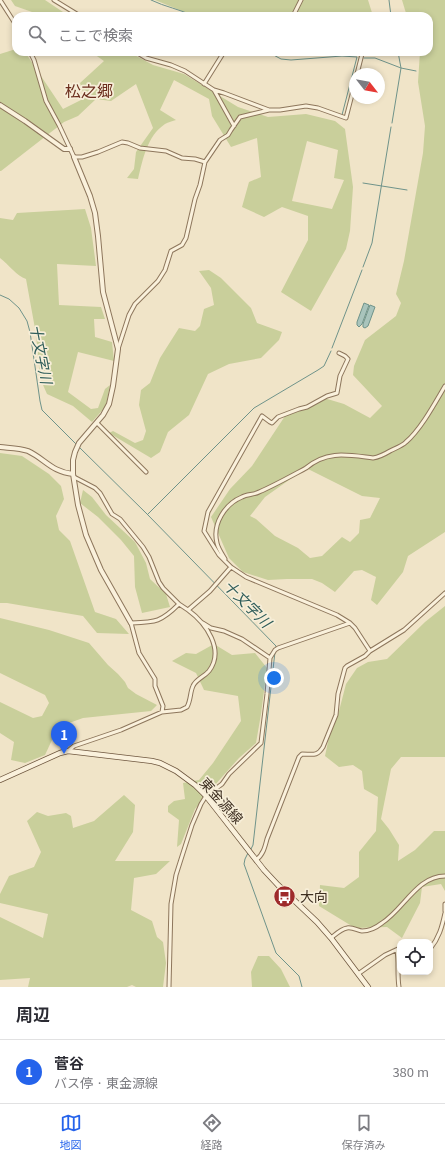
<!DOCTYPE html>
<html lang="ja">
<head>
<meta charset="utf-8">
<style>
	:root { --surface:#fff; --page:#f7f7f7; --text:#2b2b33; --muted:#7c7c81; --line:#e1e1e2; --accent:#2563eb }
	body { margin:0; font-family:Georgia,"Noto Sans JP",serif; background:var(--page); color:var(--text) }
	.controls { position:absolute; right:12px; bottom:12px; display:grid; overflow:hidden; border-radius:8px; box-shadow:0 2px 6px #0003 }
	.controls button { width:36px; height:36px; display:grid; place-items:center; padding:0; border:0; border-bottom:1px solid var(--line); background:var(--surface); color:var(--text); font:20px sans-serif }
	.compass { position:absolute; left:349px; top:68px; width:36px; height:36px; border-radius:50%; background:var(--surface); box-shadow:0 2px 6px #0003; rotate:121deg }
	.you { position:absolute; left:274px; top:678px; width:14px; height:14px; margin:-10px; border:3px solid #fff; border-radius:50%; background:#1a73e8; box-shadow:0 0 0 6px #1a73e833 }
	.badge { display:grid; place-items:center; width:26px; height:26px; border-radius:50%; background:var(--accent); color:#fff; font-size:13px; font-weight:700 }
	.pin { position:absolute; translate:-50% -33px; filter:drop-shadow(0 1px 2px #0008) }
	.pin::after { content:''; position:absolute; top:21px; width:14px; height:12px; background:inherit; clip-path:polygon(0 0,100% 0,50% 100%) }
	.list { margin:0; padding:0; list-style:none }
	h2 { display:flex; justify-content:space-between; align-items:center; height:52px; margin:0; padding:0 16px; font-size:17px }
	h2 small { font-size:13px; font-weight:400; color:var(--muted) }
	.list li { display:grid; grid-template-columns:26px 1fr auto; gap:12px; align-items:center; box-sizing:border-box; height:64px; padding:0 16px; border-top:1px solid var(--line) }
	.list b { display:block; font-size:15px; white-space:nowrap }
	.list p { margin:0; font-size:13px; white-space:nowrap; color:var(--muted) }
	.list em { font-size:13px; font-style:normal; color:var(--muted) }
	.icon { flex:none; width:22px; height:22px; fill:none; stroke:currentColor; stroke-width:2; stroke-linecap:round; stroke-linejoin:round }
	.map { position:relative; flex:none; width:445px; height:987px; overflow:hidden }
	.search { position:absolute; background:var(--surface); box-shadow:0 2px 6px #0003; left:12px; right:12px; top:12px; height:44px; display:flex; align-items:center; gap:10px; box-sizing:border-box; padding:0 14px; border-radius:12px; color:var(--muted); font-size:15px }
	.sheet { height:116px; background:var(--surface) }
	nav { display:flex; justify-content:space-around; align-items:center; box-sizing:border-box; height:56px; border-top:1px solid var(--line); background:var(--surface); font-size:11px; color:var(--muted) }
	nav a { display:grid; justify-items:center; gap:2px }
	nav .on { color:var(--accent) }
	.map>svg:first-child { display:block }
	.green { fill:#c9cf9b; fill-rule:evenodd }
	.water { fill:#a9c4bc; stroke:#6f938a }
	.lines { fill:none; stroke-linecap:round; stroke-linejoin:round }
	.stream { stroke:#6f938a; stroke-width:1 }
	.minor-casing { stroke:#8d765c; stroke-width:5 }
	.tertiary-casing { stroke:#8d765c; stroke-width:6 }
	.secondary-casing { stroke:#6f573f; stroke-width:6 }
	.minor { stroke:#faf1dc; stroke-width:3 }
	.tertiary { stroke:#faf1dc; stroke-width:4 }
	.secondary { stroke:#faf1dc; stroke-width:4.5 }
	.labels { text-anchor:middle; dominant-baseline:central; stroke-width:3.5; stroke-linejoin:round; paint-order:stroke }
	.street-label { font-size:14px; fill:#3d2e20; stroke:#f7eed8 }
	.poi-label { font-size:14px; fill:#3d2e20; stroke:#f7eed8; text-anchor:start }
	.water-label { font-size:15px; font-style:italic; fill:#2f5d5a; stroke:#f7eed8 }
	.quarter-label { font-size:16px; fill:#6b2e1e; stroke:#f7eed8 }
</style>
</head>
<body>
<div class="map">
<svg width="445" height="987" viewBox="0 0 445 987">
	<rect width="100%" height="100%" fill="#f0e4c8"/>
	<!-- green -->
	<path class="green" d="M11,0H45L69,16H38L32,12L15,6Z
		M155,0H368L373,16H194Z
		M402,0H445V532L408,556L403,572L377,605L371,600L376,577L362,570L354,571L335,592L322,583L312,579H287L268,580L243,572L229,558L211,517L230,489L252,466L285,416L310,407L324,398L344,404L370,418L382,406L353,375L354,366L365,340L396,316L401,303L396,294L404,261L423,153L425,126L418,82L420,52H429V16H407L405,10ZM306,468L362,496L380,498L370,518L360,520L359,533L350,542L342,537L322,556L310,558L298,548L275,536L256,519L250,516L265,497Z
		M16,49V52H25L63,109L85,98L80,83L104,61L91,52H129L153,65L184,74L238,107L268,117L306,114L335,121L345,129L353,187L350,231L346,249L311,311L281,292L308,240V216L282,207L264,217L242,207L249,182L261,177L257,138L231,147L212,116L209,99L174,80L160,110L176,120C173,121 168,122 165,124C147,136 143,159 138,179L127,178L134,169L136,152L153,128L136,84L111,101L96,99L78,116L64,122L1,171H0V54ZM307,141L338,150L334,178L344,180L332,209L292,201Z
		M284,52H368L293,55Z
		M85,209L91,228L96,266L57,264L59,305L101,307L105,319H94L95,337L112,342L114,361L78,352L68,392L91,409L98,408L105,389L110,385L106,406L92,422L73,406L47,394L40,378L36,334L26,279C17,276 9,265 0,258V218L13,220L17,213Z
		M209,270L221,278L251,308L257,323L282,332L279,340L261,358L229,364L208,374L189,415L168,432L160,452L151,458L109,433L113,431L135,443L143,440L146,431L139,405L141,390L150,383L160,358L179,328L195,331L200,326L204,309L214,305L211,288L199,271Z
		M0,453L22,456L49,474L61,486L64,499L56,516L59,530L70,541L95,612L116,619L129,634L97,633L83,616L7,603H0Z
		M83,490L92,497L106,515L135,542L146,563L150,579L166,594L170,607L142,613L135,587L134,556L121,540L98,517L80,503Z
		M445,606V757H401L391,769L381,819L389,829L399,845L398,861L415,850L434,831H445V891L441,884L422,887L420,903L402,938L387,927L355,928L319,906L320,885L344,888L359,877V852L376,831L378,797L364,789L362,771L353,765L339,767L325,756L329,737L339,711L346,684L357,668L368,662L387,659L425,622Z
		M0,618L49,630L89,643L108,665L118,674L125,682L128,688L136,694L157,705L151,711L83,718L58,727L45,755L25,763L11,760L14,742L0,733V702L33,718L42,716L49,703L45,695L0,673Z
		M214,644L232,655L255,653L267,668L261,714L256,743L239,758L214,786L195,809L181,844L177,847L179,820L168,812V806L174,801L185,799L183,783L199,780L213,763L241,721L238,696L204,690L196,673L172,661L186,653L196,654Z
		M124,795L135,805L133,832L115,861H170L156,874L134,878L131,910L152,921L157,937L163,942L166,963L163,987H136L132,985L127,987H28L30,978L0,980V917L43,938L48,914L0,903V894L9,876L34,867L41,852L27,821L37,812L48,816L66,813L71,816L73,828L94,821Z
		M258,956H269L281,969L290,987H252L251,972Z"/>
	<!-- water -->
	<path class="water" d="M364,303L369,305L362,324L359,327L357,325V322Z
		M370,305L375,307L368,326L365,328L363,327V324Z"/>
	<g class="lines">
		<!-- stream -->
		<path class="stream" d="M151,0C165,7 180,9 193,16
			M389,0L391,16
			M268,52L281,59L291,60L342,56L357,57L342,115
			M364,58H375L401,68L416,71
			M392,123L401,68L398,52
			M363,183L407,190
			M363,267L372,243L391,127
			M0,295L9,299L19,308L27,321L30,332L40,401L42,410L77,445
			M332,348L362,270
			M79,447L147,514L276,646V649
			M148,514L254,408L318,370L324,366L331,351
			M251,849L253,845L275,652
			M248,853L245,859L244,864L276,953L299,976L302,987"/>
		<defs>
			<path id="minor" d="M0,0L16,25
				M54,0L80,16
				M293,16L301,0
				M30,52L34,60L46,101L59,125L74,157H82L98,152L122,142L128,143L140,148L166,151L182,158L195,159L205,162
				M136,52L146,58L171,65L185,71L214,90L224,93L269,110
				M357,74L362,54
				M204,84L224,52
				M214,90L234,126
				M118,349L129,315L135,304L158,281L165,270L171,251L182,245L186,238L195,199L200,185L205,162L220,140L228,135L231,130L240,117L269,110H280L306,106L318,108L346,118L355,83
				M339,353L345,356L348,359L340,376L337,393L327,396L307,407L299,409L278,417L272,423L270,422L262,416L208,512L204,531L219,555L231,567L246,577L337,615L350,623L355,628L370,651
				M97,423L146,472
				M74,477L95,488L100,493L112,514L120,519L143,547L149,557L159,582L163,588L179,604L188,610
				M225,559C222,554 218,548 217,543C212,524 225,504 242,497C247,494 254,495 259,492C275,485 291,476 306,468C327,450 348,455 373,458C380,457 385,454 390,451C396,448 402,446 406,442C421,429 435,403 445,386
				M203,623L211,628L224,631L242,639L270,658
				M162,712L163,706L155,686V679L139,653L131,623C156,622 161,622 179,604
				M68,751L74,746L121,730L162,712L181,710L187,707C191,700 190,692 193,686C196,679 204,677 209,671C225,650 206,623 188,610L210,591L231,567
				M256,860C263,855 265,847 267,839L299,757L302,754C312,754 317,757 323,747L336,715L338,694L345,668L347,666L365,656L370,651L404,630L445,593
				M445,904V911
				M331,938C336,934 341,929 347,928C352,927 357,930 362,931C369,931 377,927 382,923C404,909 417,876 445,876
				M430,949C439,938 442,927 445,913
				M397,950C399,962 397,975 399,987
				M358,974L385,955L400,948
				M169,987L171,904L176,875L183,853L192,825L201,804L206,796L222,784L229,774L261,743L267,694L270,658L275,650L278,648L350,623"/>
			<path id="tertiary" d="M0,105L25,121L64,149H70
				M74,157L90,196L95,213L98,236L103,292L118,349L113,386L109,404L103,415L79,443L75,452L73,460V474L78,505L86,535L101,570L131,623
				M0,447C9,448 20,448 28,451C45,459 52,472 73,474"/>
			<path id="secondary" d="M0,780L60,753L68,751L152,761L160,763L176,771L195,785L206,796L264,870L278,885L317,922L331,938L368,987"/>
		</defs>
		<!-- minor casing -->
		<use href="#minor" class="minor-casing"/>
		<!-- tertiary casing -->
		<use href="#tertiary" class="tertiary-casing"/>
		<!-- secondary casing -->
		<use href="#secondary" class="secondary-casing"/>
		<!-- minor -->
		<use href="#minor" class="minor"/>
		<!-- tertiary -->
		<use href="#tertiary" class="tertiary"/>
		<!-- secondary -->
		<use href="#secondary" class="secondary"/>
	</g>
	<!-- icons -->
	<defs>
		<symbol id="bus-disc" viewBox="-11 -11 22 22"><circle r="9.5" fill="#9e2a2b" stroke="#f7eed8"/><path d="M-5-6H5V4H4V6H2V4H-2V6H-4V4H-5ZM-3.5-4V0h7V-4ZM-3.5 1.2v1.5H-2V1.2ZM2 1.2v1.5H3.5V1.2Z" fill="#fff"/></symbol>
	</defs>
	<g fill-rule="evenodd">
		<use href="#bus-disc" x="272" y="884" width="25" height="25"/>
	</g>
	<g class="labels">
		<!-- street labels -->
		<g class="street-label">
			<text transform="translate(222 800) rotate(48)">東金源線</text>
		</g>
		<!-- poi labels -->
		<g class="poi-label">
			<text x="300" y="896">大向</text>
		</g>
		<!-- water labels -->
		<g class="water-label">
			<text transform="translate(42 354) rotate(79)">十文字川</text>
			<text transform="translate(248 603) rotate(45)">十文字川</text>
		</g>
		<!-- quarter labels -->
		<g class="quarter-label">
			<text x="89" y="90">松之郷</text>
		</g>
	</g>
</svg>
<div class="controls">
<button><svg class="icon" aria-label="locate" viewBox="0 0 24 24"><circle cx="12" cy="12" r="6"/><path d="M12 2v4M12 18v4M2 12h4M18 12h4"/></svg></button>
</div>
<svg class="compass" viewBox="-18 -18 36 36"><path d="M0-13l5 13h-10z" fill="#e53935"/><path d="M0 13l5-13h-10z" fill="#7c7c81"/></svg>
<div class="you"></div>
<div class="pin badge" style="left:64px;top:754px">1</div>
<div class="search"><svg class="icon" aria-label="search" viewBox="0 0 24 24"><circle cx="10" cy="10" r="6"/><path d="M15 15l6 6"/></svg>ここで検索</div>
</div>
<section class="sheet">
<h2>周辺<small></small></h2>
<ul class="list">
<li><span class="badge">1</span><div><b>菅谷</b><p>バス停 · 東金源線</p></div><em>380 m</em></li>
</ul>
</section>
<nav>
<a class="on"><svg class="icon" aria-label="map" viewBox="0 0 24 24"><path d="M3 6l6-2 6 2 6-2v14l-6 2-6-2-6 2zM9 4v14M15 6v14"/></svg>地図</a>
<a><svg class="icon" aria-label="directions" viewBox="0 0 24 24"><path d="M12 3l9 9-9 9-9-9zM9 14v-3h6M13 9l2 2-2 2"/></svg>経路</a>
<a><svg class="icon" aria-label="saved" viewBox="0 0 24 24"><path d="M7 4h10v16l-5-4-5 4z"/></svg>保存済み</a>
</nav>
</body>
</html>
